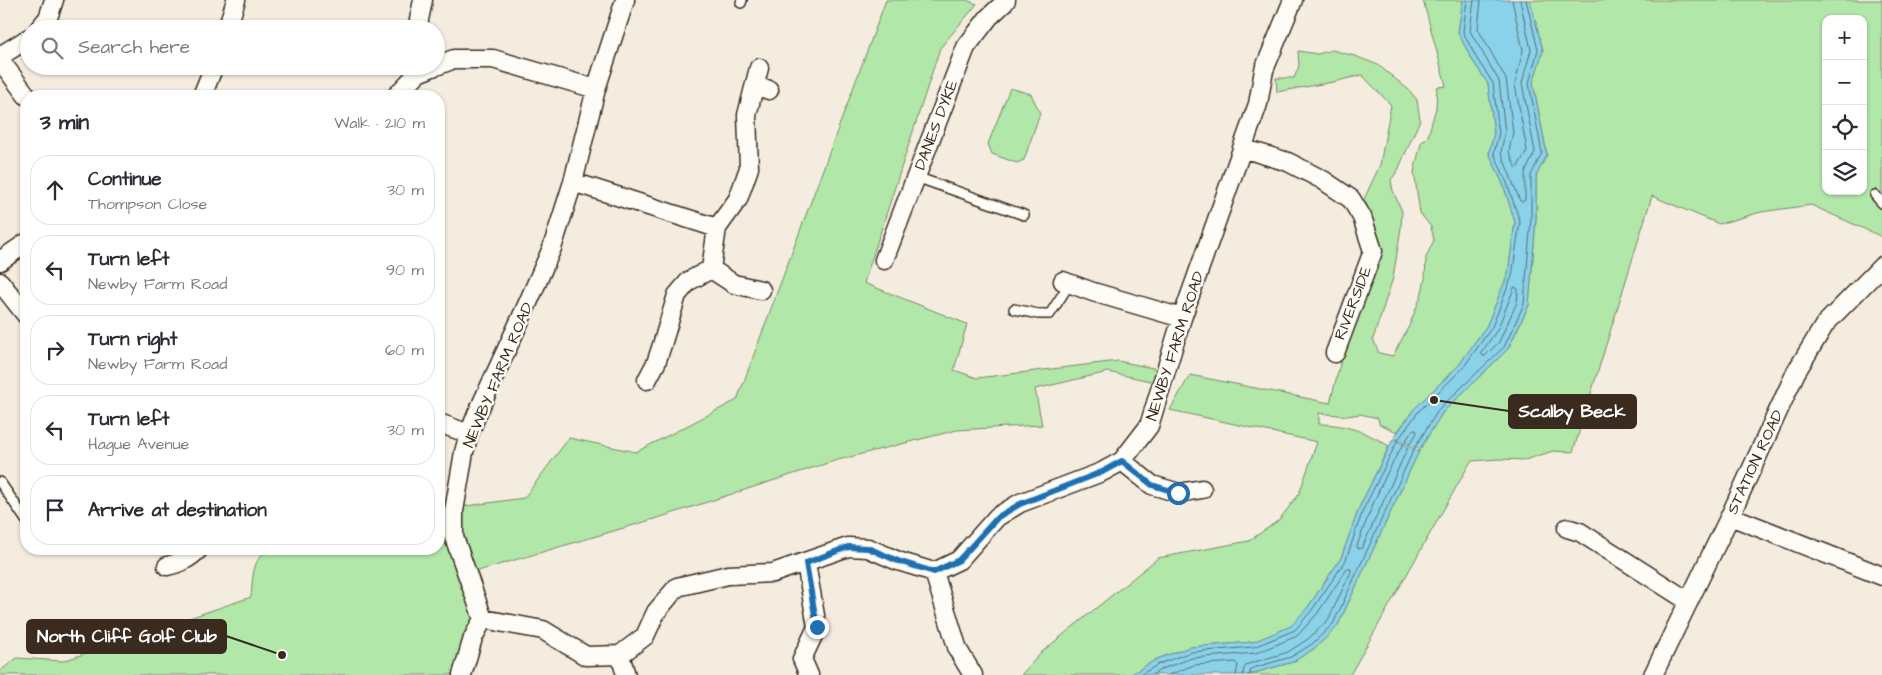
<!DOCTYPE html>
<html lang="en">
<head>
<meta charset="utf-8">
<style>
	:root { --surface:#fff; --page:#f7f7f7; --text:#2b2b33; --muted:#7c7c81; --line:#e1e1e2 }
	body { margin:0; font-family:"Architects Daughter",sans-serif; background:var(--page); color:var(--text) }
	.controls { position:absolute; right:15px; top:15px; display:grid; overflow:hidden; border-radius:10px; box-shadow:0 1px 4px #0004 }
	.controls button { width:45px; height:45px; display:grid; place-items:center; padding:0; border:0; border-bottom:1px solid var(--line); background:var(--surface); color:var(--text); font:25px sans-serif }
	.stop { position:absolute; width:15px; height:15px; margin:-11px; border:4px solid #1f6fb2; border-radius:50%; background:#fff }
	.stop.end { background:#1f6fb2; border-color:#fff; box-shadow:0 1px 5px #0008 }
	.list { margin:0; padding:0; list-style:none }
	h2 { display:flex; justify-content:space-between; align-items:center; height:65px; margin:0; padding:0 20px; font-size:21px }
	h2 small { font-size:16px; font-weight:400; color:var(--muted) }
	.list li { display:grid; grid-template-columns:32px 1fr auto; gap:15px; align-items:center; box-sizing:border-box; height:70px; margin:0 10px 10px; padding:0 10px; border:1px solid var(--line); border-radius:20px }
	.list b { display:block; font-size:19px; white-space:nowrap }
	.list p { margin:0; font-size:16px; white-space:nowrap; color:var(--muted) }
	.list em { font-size:16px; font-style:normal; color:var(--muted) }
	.icon { flex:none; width:28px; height:28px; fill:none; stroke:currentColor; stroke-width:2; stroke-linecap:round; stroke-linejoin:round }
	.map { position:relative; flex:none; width:1882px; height:675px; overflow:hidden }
	.search { position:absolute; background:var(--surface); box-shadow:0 1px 4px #0004; left:20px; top:20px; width:425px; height:55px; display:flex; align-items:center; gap:12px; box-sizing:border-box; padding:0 18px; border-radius:28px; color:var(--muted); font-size:19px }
	.panel { position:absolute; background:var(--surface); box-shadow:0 1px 4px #0004; left:20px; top:90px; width:425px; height:465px; border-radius:20px }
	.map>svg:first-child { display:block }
	.green { fill:#b1e7a9; stroke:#768864; fill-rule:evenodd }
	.water { fill:#89d2ea; stroke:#6a8f98 }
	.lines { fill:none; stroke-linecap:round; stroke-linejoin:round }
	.shore { stroke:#5a6d70; stroke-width:1 }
	.lane-casing { stroke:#3b2a1e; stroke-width:12 }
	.street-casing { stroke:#3b2a1e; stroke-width:21 }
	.lane { stroke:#fdfcf7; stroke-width:9 }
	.street { stroke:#fdfcf7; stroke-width:18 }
	.route { stroke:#1f6fb2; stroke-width:6 }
	.labels { text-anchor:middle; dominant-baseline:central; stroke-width:5; stroke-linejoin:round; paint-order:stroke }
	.street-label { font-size:16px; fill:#3b2a1e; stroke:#fdfcf7 }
	.leader { fill:none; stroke:#3b2a1e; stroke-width:2 }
	.callout-dot { fill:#3b2a1e; stroke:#fdfcf7; stroke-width:2 }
	.callout { fill:#3b2a1e; stroke:#3b2a1e; stroke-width:2 }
	.callout-label { font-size:18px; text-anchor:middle; font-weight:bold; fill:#fff }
</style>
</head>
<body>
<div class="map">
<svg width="1882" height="675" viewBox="0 0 1882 675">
	<rect width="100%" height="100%" fill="#f5ece0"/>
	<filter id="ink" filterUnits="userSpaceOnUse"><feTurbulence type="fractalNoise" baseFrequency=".02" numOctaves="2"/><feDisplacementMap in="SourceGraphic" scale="10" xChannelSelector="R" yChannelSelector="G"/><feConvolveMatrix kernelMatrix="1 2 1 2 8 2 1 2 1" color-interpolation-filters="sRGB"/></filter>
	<g filter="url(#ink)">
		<!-- green -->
		<path class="green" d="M886,0H966L977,4L940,48L864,283L967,324L954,370L977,378L1118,361L1158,369L1155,382L1108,372L1035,389L1042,425L957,430L834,461L661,517L471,573L466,561L459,507L524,498L569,438L636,452L737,400Z
			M1423,0H1463L1458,33L1473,61L1488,84L1494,133L1489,153L1503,184L1515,222L1508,274L1487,325L1459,365L1414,409L1397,432L1379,424L1378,418L1360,414L1347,416L1319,413V424C1345,424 1367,432 1389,446L1359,508L1341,558L1308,607L1291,627L1253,642L1190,647L1157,659L1130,675H1021L1043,651L1158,558L1249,541L1279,520L1299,494L1317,442L1170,410L1190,375L1330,403L1340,364L1377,246L1375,225L1364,199L1380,165L1391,105L1362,75L1333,82L1277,92L1276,78H1294L1299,66L1298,51L1318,54L1332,50L1355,56L1378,65L1409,90L1417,100L1420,120L1398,170L1391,180L1393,191L1402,211L1401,228L1393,278L1373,339L1379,353L1393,356L1409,326L1421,296L1425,279L1426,257L1434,240L1431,227L1420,213L1414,172L1421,143L1428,136L1436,108L1437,87L1446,86Z
			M1530,0H1882V237L1811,205L1761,212L1719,224L1652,196L1573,452L1553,451L1525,460L1499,459L1471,461L1350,675H1247L1293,662L1315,648L1337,627L1420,449L1443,412L1508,349L1529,305L1536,219V176L1547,154L1533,83L1543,50ZM1826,19H1863V191H1826Z
			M1010,88L1031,94L1040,113L1024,160L1017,163L992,154L988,144Z
			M451,508L480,618L457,675H0V671L17,658L63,661L251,597C253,579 251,558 270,549H439V509Z"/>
		<!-- water -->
		<path class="water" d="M1463,0H1530L1543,51L1533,83L1547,155L1536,176V219L1529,305L1508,349L1443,412L1420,449L1394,438L1414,409L1459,365L1487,325L1508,274L1515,222L1503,184L1489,153L1494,133L1488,84L1473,61L1458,33Z
			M1393,439L1419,451L1337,627L1315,648L1293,662L1247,675H1130L1157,659L1190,647L1253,642L1291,626L1308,607L1341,558L1359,508Z"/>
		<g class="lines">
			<!-- shore -->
			<path class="shore" d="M1474,0L1470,31L1499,81L1505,132L1501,152L1520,201L1522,202L1525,200V173L1535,152L1522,83L1531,50L1520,0
				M1481,0L1478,29L1506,79L1513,132L1509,151L1515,166L1517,168L1527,151L1515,84L1523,50L1512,0
				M1515,287L1518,289L1517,302L1499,342L1485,356H1483L1481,353L1497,330Z
				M1413,430H1416L1417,433L1409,445L1362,548L1358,549L1357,546C1371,507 1388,464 1413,430Z
				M1140,675L1159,664L1191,652L1254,647L1295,630L1312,610L1346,560L1363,510L1398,440L1418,412L1463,368L1492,327L1512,276L1520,222L1507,183L1494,153L1499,133L1493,83L1477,59L1463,32L1467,0
				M1152,675L1162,669L1192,658L1256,653L1297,636L1317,614L1347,569H1351V572L1328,620L1308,639L1288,652L1248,664L1244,668L1243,675
				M1169,675L1194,665L1235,662L1238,665L1236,675
				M1250,675V671L1253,668L1291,657L1312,644L1333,624L1415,447L1439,409L1504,347L1524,304L1531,219V175L1542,153L1529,83L1538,50L1526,0"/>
			<defs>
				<path id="lane" d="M741,3L742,0
					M916,177L1024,215
					M1875,195L1882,203
					M1014,309L1038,314H1050L1070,283
					M0,482L26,520"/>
				<path id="street" d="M625,0L596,89L573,182L552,248L527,305L477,414L469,434L464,452L454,511V537L483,619L543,630L586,656L620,655L645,636L656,612L677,587L728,575L773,573L848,547L868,548L898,561L934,572L959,560L997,517L1020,503L1102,472L1122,461L1149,426L1182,318L1258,104L1264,70L1293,0
					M39,29L48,18L54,0
					M227,29L236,0
					M420,29L418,25L423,0
					M0,56L29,38
					M0,60L27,96
					M436,66L454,59H493L596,89
					M755,85L769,90
					M202,96L214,66
					M396,96L418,73L435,66
					M1242,148L1288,162L1323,180L1351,199L1362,217L1373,251L1335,353
					M573,182L717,228L738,199L749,168L747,115L759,68
					M717,228L711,269L734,284L761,290
					M884,260L966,47L989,17L1004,3L1006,0
					M0,261L26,243
					M1063,281L1093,292L1182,318
					M0,282L26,315
					M647,380L656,363L662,345L677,295L689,281L711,269
					M439,423L469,434
					M1122,461L1152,485L1179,493L1202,489
					M1730,516L1882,576
					M1567,528L1580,532L1688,601
					M806,563L817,627L802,659L809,675
					M167,566C180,563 189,559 199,549
					M934,572L958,650L973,675
					M620,655L626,675
					M462,675L473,638L483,619
					M1653,675L1730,516L1796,372L1825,324L1882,266"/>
			</defs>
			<!-- lane casing -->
			<use href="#lane" class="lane-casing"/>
			<!-- street casing -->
			<use href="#street" class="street-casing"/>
			<!-- lane -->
			<use href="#lane" class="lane"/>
			<!-- street -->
			<use href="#street" class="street"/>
		</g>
	</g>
	<g class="lines" filter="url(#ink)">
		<!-- route -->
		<path class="route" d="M817,627L806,563L848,547L868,548L898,561L934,572L959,560L998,517L1020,504L1102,472L1122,461L1152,485L1178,493"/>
	</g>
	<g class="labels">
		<!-- street labels -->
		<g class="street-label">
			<text transform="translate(936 125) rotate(-69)">DANES DYKE</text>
			<text transform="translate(1353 303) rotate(-69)">RIVERSIDE</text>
			<text transform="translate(1175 346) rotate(-72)">NEWBY FARM ROAD</text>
			<text transform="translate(498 375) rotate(-67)">NEWBY FARM ROAD</text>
			<text transform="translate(1755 462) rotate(-65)">STATION ROAD</text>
		</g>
	</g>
	<!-- callouts -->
	<path class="leader" d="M1434 400L1509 411M282 655L226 636"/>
	<g class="callout-dot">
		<circle cx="1434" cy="400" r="5"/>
		<circle cx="282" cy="655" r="5"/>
	</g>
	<g class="callout">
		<rect x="1509" y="395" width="127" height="33" rx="5"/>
		<rect x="27" y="620" width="199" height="33" rx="5"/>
	</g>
	<g class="callout-label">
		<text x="1572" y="417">Scalby Beck</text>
		<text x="127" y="642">North Cliff Golf Club</text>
	</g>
</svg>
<div class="controls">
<button>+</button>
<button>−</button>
<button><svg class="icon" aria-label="locate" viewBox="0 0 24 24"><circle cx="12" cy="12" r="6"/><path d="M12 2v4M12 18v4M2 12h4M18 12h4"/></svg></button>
<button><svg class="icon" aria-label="layers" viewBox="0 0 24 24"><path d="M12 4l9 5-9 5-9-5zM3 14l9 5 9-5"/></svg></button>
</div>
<div class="stop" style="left:1178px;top:493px"></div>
<div class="stop end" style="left:817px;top:627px"></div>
<div class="search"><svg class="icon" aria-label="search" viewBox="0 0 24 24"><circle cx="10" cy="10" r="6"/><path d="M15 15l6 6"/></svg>Search here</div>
<section class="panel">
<h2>3 min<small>Walk · 210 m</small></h2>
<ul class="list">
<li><svg class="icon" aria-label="ahead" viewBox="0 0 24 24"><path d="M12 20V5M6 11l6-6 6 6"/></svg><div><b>Continue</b><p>Thompson Close</p></div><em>30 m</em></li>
<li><svg class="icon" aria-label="left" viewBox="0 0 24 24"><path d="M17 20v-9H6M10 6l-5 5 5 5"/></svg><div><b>Turn left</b><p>Newby Farm Road</p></div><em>90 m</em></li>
<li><svg class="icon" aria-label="right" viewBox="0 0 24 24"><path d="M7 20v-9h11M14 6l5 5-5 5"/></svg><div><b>Turn right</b><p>Newby Farm Road</p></div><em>60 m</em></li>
<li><svg class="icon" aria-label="left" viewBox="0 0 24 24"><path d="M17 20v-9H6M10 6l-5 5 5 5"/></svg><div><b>Turn left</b><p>Hague Avenue</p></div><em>30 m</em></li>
<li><svg class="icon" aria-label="arrive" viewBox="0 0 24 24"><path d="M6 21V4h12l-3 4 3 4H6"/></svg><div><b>Arrive at destination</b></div></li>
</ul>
</section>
</div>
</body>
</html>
